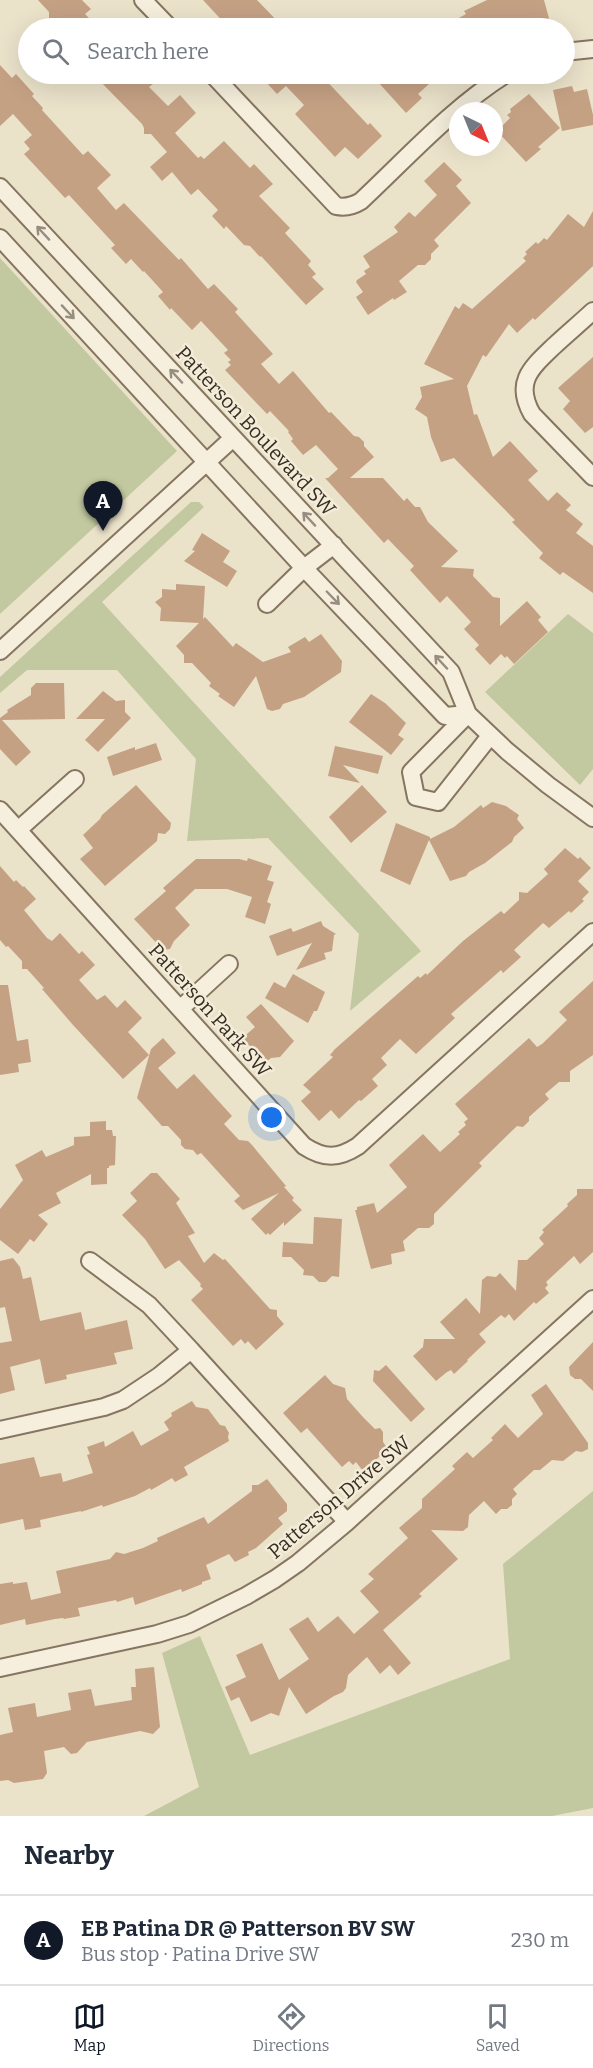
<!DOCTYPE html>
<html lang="en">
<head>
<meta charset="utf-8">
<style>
	:root { --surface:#fff; --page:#f2f2f3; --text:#1f2937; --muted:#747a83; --line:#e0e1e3; --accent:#111827 }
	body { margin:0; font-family:Bitter,serif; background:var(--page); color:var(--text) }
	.compass { position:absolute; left:449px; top:102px; width:54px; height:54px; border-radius:50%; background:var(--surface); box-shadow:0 6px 24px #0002; rotate:137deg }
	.you { position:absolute; left:272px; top:1118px; width:21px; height:21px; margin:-15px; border:4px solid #fff; border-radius:50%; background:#1a73e8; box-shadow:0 0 0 9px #1a73e833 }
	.badge { display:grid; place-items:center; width:39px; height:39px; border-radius:50%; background:var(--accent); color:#fff; font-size:20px; font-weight:700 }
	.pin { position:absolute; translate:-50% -50px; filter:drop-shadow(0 2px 3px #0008) }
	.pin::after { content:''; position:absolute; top:32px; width:21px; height:18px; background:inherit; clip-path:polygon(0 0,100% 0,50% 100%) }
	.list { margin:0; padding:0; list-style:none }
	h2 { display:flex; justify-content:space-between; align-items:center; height:78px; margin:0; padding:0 24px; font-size:26px }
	h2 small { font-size:20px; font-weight:400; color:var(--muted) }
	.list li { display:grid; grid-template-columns:39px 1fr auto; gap:18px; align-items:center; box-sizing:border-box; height:90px; padding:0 24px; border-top:2px solid var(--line) }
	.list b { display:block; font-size:22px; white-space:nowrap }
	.list p { margin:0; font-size:20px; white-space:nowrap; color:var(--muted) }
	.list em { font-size:20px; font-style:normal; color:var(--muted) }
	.icon { flex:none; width:33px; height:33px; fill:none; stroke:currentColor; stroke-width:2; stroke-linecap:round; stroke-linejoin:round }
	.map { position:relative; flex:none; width:593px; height:1816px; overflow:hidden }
	.search { position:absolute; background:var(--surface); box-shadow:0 6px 24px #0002; left:18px; right:18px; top:18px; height:66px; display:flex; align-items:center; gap:15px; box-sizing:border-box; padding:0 21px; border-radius:33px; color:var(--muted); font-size:22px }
	.sheet { height:168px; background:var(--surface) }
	nav { display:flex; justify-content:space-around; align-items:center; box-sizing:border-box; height:84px; border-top:2px solid var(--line); background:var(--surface); font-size:16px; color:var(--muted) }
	nav a { display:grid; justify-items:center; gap:3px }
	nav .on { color:var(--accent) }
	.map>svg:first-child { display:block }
	.green { fill:#c2c89f }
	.building { fill:#c5a184 }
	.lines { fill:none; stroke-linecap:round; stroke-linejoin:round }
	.minor-casing { stroke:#867560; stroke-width:20 }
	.minor { stroke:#f6efdd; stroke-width:16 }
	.oneway { stroke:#978e80 }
	.labels { text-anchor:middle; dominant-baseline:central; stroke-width:5; stroke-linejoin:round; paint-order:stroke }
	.street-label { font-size:20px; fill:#382d22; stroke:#f3ecd9 }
</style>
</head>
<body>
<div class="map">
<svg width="593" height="1816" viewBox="0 0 593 1816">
	<rect width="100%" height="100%" fill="#ebe2ca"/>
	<!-- green -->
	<path class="green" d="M0,258L177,451L0,614Z
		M191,502H199L204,507L102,602L421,951L350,1011L359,934L268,838L187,841L196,759L117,670H27L0,693V677Z
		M568,614L593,633V769L580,785L485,692Z
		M593,1491V1808L552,1816H144L199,1787L162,1653L200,1636L250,1755L510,1659L503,1564Z"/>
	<!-- building -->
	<path class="building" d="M38,0H82L91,9L85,14L99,28H58L49,19V12Z
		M203,0H257L284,28L228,27Z
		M487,0H544L550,22L530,27L528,20L512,28H441L466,14L464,11Z
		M0,65L12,78L16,74L34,94L32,96L43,108L42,110L83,155L88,151L111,175L97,188L116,210L124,203L179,260L181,258L208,289L214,284L238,309L235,312L273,354L261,364L279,384L293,371L329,413L331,412L354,436L359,437L364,442V446L374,457L350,478H383L404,501L407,498L415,507H420L428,522L458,551L441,567L474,569L473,576L493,597L500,598V626L527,601L541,617L538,620L548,632L514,664L507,656L505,658L501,654L490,665L475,649L479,645L464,629L471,622L447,596L440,603L410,570L414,566L388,539L384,543L325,478H328L338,469L316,445L303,455L291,441L293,439L288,432L289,431L270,411L267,414L225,370L231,365L228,362L231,360L224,353L228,350L201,321L192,330L171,308L170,310L158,296L163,292L144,271L143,272L131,259L126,264L111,248L115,245L69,195L65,198L24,154L30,149L24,142L32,135L13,114L0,126Z
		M93,74H143L153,84L149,87L168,106L180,95L196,113L175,133L198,158L201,156L204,159L224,141L250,168L254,164L273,184L259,196L290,228L285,233L311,261L308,265L316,274L312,277L324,289L306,305L261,256L260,257L250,246L244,245L226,226L224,229L212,216L218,210L198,189L191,195L172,172L162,181L150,167L167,152L151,134H144V128L142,124Z
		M273,74H320L368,125L370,123L382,136L358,159L345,147L335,157L295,114L304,105L286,86L277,94L265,81Z
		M387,74H440L418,94L422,98L406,113L378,82Z
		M572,86L574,92L587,89L593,115V125L562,131L553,90Z
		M529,94L560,128L538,147L541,149L526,162L497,131L510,118L507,115L511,112L510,109Z
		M444,162L462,180L456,186L471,203L434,240L439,246L431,254V259L425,265H418L399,281L407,292L394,300L393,298L368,315L356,297L363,292L356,282L357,280L366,274L364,271L370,267L363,256L398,232L394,227L409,212L415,217L437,195L424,181Z
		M593,211V266L535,320L533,318L517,333L509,324L486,357L483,355L467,386L474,415L477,414L493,457L510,441L538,471L528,480L548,501L557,492L571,505L566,510L583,524L576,533L593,546V593L563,572L560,575L539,558L543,553L512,522L515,520L454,458L441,462L431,437L427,417L415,409L422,397L420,387L454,379L424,364L455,306L459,309L463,303L472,309L526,261L523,258L527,254L525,252L536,242L538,244L544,238L547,240L568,214L584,227Z
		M593,357V427L585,433L563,409L570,401L558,388Z
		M202,533L230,551L223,562L237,571L227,587L184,561L195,551L192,550Z
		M176,584L205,586L203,619L205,617L233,647L236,643L263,662L291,652L288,647L305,637L309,642L321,634L342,661L341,672L304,697L283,704L280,709L272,711L267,709L256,676L234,707L218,696L220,694L209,686L211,683L192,663H184V655L176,646L199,623L160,621L161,608L155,602L162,597V589L176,590Z
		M36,683H64L65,719L2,720L31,752L16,766L0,749V718L8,712L7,710L31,695V688Z
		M103,691L116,701L125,700V712L131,718L98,752L85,740L105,719H76Z
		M371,694L385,703L406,723L398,735L404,739L391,755L349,722Z
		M156,743L162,760L113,776L107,757L135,747V750Z
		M335,746L383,756L378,774L343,765L360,783L328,776Z
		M136,785L171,823L170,829L165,834L158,833L157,841L105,886L80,859L93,848L83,835L100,819L102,815Z
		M362,785L387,812L351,843L329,817Z
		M492,802L506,806L519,815L517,819L524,828L514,837L512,842L485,863L469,872L466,876L450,881L429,840L410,885L380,871L396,823L430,837V839L454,827L481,805L483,808Z
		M565,848L578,859L580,857L591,868L578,881L589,892L582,899L584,901L571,913L569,911L549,928L543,923L514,950L521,957L503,973L501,970L451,1014L455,1018L416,1054L400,1039L381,1058L387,1065L372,1079L378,1086L361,1101L359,1100L339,1119L331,1110L319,1121L301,1101L311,1092L303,1085L333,1057L330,1055L335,1049L418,976L420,978L426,973L427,975L463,941L501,911L504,914L519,900V892L527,893L548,874L544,869Z
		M248,858L272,866L267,880L274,882L267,902L271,904L265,924L245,917L252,897L227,889H195L175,908L190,925L174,941L170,949L163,950L134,919L166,891L163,888L196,859H239L247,861Z
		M0,866L14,882L16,880L23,887L24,886L36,899L24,910L47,938L52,941L60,933L79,954L82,951L95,965L79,980L97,1000L105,995L117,1008L125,1000L142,1018L128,1032L149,1055L123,1079L73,1025L42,989L44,988L27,969H22V961L8,946L6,947L0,940Z
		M321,921L323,926L336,934L334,935L332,951L324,953L326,959L296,970L312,943L277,956L269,936L291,928L293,932Z
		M293,974L325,992L317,1011H314L308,1023L265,998L274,982L285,988Z
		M593,981V1055L570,1071V1082H559L545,1094L549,1099L529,1117V1121L523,1127L517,1126L479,1163L482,1166L434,1214V1224L429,1228H418L403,1241L405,1251L391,1254L392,1264L371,1269L355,1210H357V1207L374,1203L377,1213L407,1187L389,1165L423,1134L440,1152L460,1134L458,1132L466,1125L464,1122L468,1119L455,1104L529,1038L537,1047L542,1044L567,1020L559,1012Z
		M0,985H8L17,1041L28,1039L31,1062L18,1064L19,1072L0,1075Z
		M261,1004L294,1041L280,1057L271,1058L265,1063L249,1045L232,1047L255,1027L246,1017Z
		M163,1038L176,1053L158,1068L177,1089L194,1074L232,1116L224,1124L239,1140L248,1141L252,1145L286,1186L284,1187L294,1198L292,1200L302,1210L284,1226V1222L270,1235L268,1233L266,1235L251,1219L279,1193L243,1210L234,1201L240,1196L201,1153L197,1155L193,1150L185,1149L181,1145V1140L168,1126H162L137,1098L151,1049Z
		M106,1121V1130H112L113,1136H116L115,1165L109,1166V1168H107V1184L91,1185V1174L56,1193L61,1203L38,1215L48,1224L34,1242L30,1239L18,1254L0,1240V1209L23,1180L15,1165L42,1150L46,1157L74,1145V1137L90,1136V1122Z
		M151,1173H157L180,1199L176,1203L195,1233L188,1236L204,1263L214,1253L223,1260L225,1259L270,1309L277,1310V1316L284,1324L256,1350L248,1341L245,1344L241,1339L233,1346L191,1300L203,1289L200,1286L201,1284L179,1260L165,1269L145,1239L122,1215L137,1201L130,1193Z
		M577,1189H593V1252L580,1264L574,1256L546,1282L548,1285L545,1288L549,1293L536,1304L534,1302L514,1321L509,1314L505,1318L501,1315L479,1334L486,1342L467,1360L468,1361L454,1374L451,1370L447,1372L436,1381L413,1356L423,1347L424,1339H455L440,1322L466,1298L480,1314L482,1280L487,1276L496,1277L500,1273L516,1291L518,1260H527L544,1244L539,1238L544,1232L542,1230L568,1206L567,1204L577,1195Z
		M314,1217L342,1219L339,1277L332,1276L326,1282H319L313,1276L303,1275L304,1270L291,1257H282L283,1242L313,1244Z
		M13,1258L20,1267L23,1279L31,1277L40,1321L81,1312L85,1330L127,1320L133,1349L114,1353L117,1364L66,1375L67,1379L45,1384L40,1359L10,1367L15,1390L0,1394V1343L12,1341L5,1307L0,1308V1261Z
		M593,1342V1391L581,1379H575L570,1375L569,1367Z
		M386,1365L425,1409L411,1422L373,1381L374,1370L379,1371Z
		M325,1375L333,1384L345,1388L347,1399L362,1416L375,1429L380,1428L383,1432V1442L388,1449L363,1471L356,1462L353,1465L349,1461L342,1467L307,1428L301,1433L283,1413Z
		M546,1384L588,1443V1449L582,1452L576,1451L563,1461L552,1460L540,1470H534L513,1489L517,1494L512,1499V1505L507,1509H501L496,1514L484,1501L469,1515L468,1527L463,1531L431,1530L458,1559L419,1594L422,1596L383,1630L411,1663L398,1675L390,1665L380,1674L367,1657L348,1675L346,1688L343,1692L334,1696L306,1714L289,1687L279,1716L271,1713L251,1722L239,1697L231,1701L225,1687L246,1677L236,1655L262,1643L279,1680L309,1659L289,1629L308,1617L318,1632L338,1616L354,1634L379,1612L360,1591L374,1579L368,1574L408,1538L399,1528L422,1508V1499L455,1469L452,1466L467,1452L473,1458L493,1440L491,1438L505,1424L518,1438L539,1418L543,1414L531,1395Z
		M192,1401L196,1407L208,1409L220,1425L225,1426L229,1433L228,1437L229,1441L184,1467L188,1475L175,1482L172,1478L151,1490L150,1488L135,1496L103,1507L102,1505L81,1512V1511L40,1520L41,1527L25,1530L23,1519L0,1524V1464L34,1457L40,1477L61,1473L63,1482L93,1473L87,1455L90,1454L87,1447L104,1441L105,1447L133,1431L141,1446L169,1430L164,1422L172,1416L171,1413Z
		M267,1479L287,1504V1511L278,1518L283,1524L256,1548L248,1552L249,1555L235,1562L229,1554L206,1565L211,1579L202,1582V1584L182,1592L181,1589L135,1605L133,1597L117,1602L116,1600L78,1608L80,1616L64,1619L63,1618L55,1619L26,1625L25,1619L0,1625V1584L13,1582V1584L27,1582L31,1600L61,1593L56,1571L110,1559L116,1552L124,1554L143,1548L158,1541L157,1538L204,1517L208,1524L252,1491V1485H258Z
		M154,1667L160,1727L153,1734L140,1731L87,1742L77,1753L71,1754L64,1747L44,1751L47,1773L43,1779L14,1783L8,1780L0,1781V1735L13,1732L8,1708L35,1703L37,1717L71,1710L68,1693L91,1689L95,1706L132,1700L131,1687H136L135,1669Z"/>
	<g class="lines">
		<defs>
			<path id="minor" d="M143,0L170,28
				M564,52L593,49
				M212,74L336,206C346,208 353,206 361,201C408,157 452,108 506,74
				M0,187L451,672L468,714L507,751L548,785L593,818
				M0,238L304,568L445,716L468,714
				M593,311C580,323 567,334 554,346C531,368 514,382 532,414L593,477
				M267,604L304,568L334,545
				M0,651L233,438
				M468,714L411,772L416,797L438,802L490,736
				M0,810L304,1146C324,1159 338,1159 358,1146L593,932
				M18,830L75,779
				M180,1009L229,964
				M90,1261L149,1305L191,1350
				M0,1430L104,1407L123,1400L159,1376L191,1350L347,1522
				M0,1668L157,1634L189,1624L246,1596L275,1579L298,1563L347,1522L593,1299"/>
		</defs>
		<!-- minor casing -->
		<use href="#minor" class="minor-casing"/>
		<!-- minor -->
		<use href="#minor" class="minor"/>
	</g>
	<!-- one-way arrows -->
	<defs><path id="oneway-shaft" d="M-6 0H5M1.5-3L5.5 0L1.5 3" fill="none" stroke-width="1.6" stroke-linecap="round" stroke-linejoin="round" transform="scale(1.5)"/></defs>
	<g class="oneway">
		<use href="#oneway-shaft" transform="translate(43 233) rotate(-133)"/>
		<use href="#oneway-shaft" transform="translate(68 312) rotate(47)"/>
		<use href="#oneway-shaft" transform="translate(176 376) rotate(-133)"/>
		<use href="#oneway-shaft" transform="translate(309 519) rotate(-133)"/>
		<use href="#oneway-shaft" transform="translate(333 598) rotate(46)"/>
		<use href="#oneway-shaft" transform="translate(441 662) rotate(-133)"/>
	</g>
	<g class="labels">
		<!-- street labels -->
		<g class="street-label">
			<text transform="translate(256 431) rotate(47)">Patterson Boulevard SW</text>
			<text transform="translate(210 1010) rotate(48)">Patterson Park SW</text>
			<text transform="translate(339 1497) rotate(-40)">Patterson Drive SW</text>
		</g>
	</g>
</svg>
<svg class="compass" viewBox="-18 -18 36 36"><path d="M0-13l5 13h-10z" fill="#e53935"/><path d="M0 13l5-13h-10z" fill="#747a83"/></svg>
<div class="you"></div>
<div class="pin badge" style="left:103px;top:531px">A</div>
<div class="search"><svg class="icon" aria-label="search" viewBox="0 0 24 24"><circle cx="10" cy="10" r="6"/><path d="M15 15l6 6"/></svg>Search here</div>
</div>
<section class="sheet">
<h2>Nearby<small></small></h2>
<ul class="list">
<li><span class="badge">A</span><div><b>EB Patina DR @ Patterson BV SW</b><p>Bus stop · Patina Drive SW</p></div><em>230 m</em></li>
</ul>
</section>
<nav>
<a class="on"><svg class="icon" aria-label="map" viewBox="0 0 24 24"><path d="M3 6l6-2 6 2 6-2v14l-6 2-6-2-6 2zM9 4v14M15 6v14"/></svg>Map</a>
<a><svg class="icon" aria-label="directions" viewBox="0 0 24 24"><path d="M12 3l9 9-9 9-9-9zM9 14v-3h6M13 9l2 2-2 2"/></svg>Directions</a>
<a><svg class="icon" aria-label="saved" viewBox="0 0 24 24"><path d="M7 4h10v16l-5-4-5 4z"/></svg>Saved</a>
</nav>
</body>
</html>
